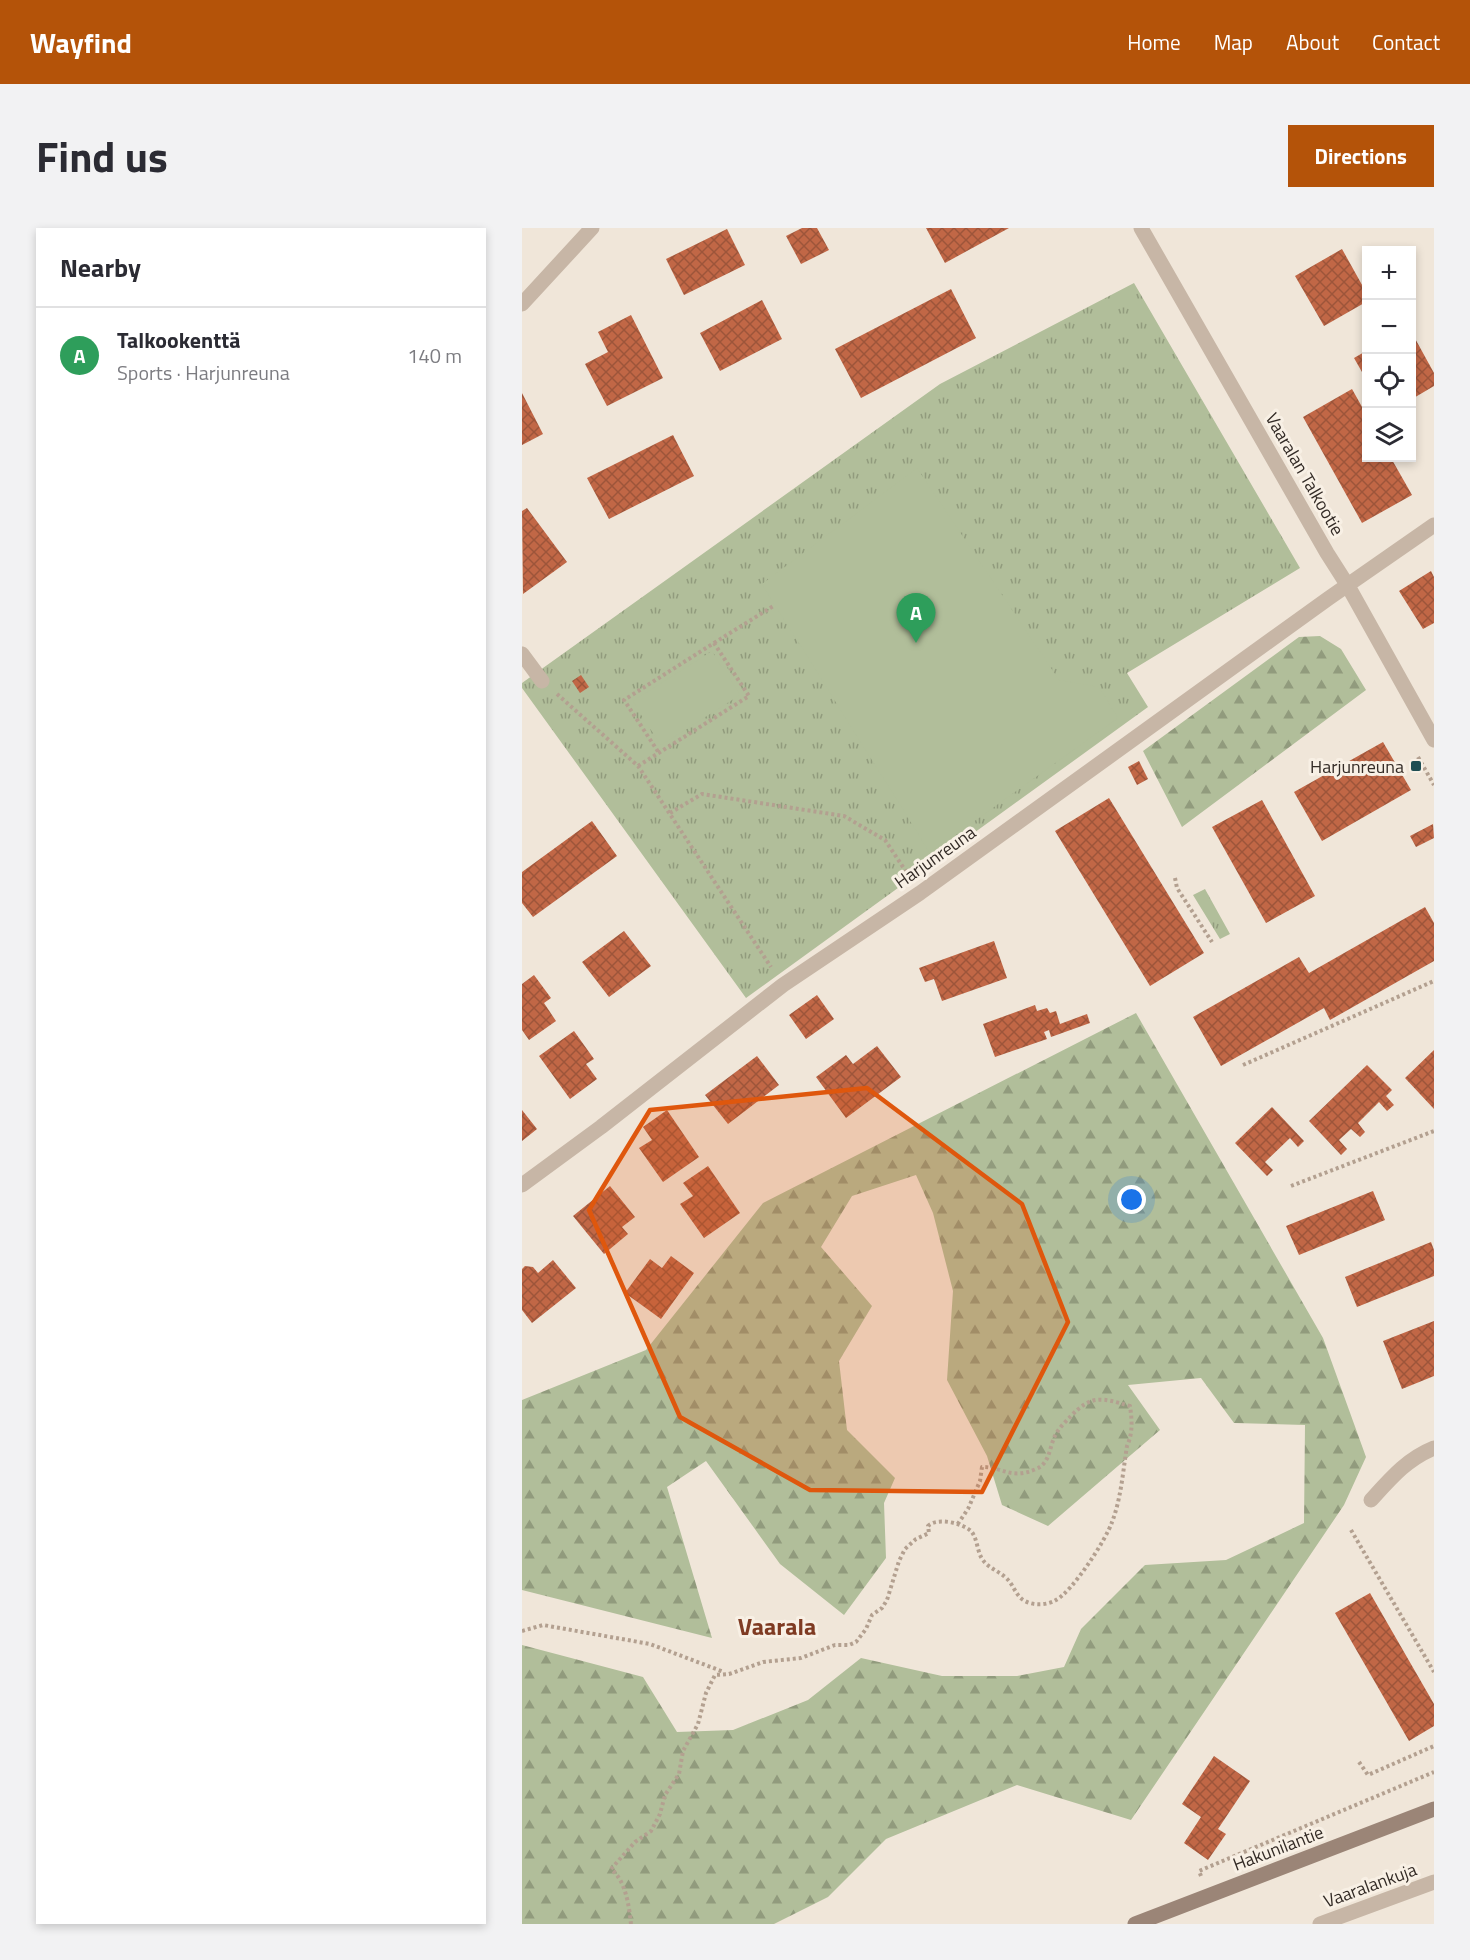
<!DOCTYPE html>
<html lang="en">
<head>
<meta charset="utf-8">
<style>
	:root { --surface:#fff; --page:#f2f2f3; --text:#2b2b33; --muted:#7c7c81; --line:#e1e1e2; --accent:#b45309 }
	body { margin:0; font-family:"Titillium Web",sans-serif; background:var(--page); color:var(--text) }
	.controls { position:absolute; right:18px; top:18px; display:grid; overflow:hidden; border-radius:0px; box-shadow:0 3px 9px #0003 }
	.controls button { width:54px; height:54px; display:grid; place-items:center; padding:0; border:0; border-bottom:2px solid var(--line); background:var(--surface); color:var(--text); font:30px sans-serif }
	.you { position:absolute; left:610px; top:972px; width:21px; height:21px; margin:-15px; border:4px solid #fff; border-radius:50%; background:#1a73e8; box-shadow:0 0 0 9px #1a73e833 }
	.badge { display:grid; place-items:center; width:39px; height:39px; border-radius:50%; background:var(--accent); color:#fff; font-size:20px; font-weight:700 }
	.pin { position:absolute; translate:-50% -50px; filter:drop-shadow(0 2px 3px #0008) }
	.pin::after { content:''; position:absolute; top:32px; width:21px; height:18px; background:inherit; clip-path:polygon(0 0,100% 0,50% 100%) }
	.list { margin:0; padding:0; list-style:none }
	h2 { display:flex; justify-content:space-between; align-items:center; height:78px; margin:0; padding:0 24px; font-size:26px }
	h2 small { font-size:20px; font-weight:400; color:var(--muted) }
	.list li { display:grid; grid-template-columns:39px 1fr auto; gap:18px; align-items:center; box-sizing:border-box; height:96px; padding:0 24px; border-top:2px solid var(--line) }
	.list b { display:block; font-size:22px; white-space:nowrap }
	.list p { margin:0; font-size:20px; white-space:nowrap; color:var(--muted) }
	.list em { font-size:20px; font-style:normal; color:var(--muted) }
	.icon { flex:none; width:33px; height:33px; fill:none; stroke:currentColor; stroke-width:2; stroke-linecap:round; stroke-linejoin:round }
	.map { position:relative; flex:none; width:912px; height:1696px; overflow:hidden; border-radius:0px }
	header { display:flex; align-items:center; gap:36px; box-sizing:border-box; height:84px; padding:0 30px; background:var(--accent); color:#fff }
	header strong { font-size:28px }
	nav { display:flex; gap:33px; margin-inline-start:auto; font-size:21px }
	.intro { display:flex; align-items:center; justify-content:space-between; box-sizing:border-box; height:144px; padding:0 36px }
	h1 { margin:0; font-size:42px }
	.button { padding:15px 27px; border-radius:0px; background:var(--accent); color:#fff; font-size:21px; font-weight:700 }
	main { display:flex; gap:36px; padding:0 36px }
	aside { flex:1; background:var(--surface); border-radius:0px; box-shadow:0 3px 9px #0003 }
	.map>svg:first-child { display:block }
	.grass { fill:url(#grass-tufts) }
	.forest { fill:url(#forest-firs) }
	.pitch { fill:#b1be9a }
	.building { fill:url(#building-cross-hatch) }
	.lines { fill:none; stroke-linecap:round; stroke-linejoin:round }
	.path { stroke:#b3a090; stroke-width:4; stroke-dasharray:3 3; stroke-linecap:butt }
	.minor { stroke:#c7b6a6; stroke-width:15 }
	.secondary { stroke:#9b8577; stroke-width:15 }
	.marked { fill:#df570d; fill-opacity:0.2; stroke:#df570d; stroke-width:4.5; stroke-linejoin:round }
	.poi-dot { fill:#1e4e53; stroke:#f8f0e5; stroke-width:2 }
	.labels { text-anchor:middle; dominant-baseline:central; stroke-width:6; stroke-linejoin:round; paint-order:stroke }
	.street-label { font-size:18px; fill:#332b26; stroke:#f8f0e5 }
	.poi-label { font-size:18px; fill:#332b26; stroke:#f8f0e5; text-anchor:end }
	.district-label { font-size:24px; font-weight:bold; fill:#7f3b23; stroke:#f8f0e5 }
</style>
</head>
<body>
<header>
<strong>Wayfind</strong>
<nav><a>Home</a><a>Map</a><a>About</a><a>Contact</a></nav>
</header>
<div class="intro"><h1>Find us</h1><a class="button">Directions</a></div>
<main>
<aside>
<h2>Nearby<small></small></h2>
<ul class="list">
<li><span class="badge" style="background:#2e9e5b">A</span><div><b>Talkookenttä</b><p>Sports · Harjunreuna</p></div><em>140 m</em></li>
</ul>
</aside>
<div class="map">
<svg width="912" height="1696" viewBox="0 0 912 1696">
	<defs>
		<pattern id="grass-tufts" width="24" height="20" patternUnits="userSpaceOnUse" patternTransform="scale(1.5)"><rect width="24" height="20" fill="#b1be9a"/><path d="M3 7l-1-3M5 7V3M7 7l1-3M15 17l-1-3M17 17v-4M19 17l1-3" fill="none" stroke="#919b7d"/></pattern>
		<pattern id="forest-firs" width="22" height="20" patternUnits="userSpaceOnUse" patternTransform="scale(1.5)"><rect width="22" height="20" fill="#b1be9a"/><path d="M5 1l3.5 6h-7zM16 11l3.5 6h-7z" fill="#919b7d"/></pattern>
		<pattern id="building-cross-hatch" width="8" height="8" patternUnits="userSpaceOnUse" patternTransform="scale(1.5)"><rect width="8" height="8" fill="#c16746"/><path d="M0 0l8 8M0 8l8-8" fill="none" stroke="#9d553a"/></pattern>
	</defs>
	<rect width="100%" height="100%" fill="#f0e6d9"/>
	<!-- grass -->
	<path class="grass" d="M612,55L778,340L605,445L626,479L224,770L0,460V455L418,156Z
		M683,661L708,706L698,711L671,667Z"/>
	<!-- forest -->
	<path class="forest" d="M798,408L819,421L844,462L660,599L621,523L777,409Z
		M614,785L801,1110L844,1229L822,1277L609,1592L495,1557L364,1611L306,1669L252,1696H0V1417L121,1449L155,1504L211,1502L286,1472L339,1430L420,1448H495L542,1439L559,1401L623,1337L704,1332L782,1295L783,1197L712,1195L679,1150L606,1157L638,1202L526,1298L480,1277L465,1228L425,1152L431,1063L411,985L394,947L330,968L299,1019L350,1078L317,1133L325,1202L373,1250L362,1275L364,1330L322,1387L258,1336L184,1233L145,1259L190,1410L0,1362V1172L124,1122L241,975Z"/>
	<!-- pitch -->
	<path class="pitch" d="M395,240L537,452L577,459L596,490L408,625L240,356Z
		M190,423L200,440L204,438L210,447L207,449L218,467L139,517L127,499L124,501L118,492L121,490L111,473Z"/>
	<!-- building -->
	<path class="building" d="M280,0H295L307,22L279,36L264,8Z
		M404,0H487L423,35Z
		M205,1L223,37L162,67L144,31Z
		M820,21L844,64V74L802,98L773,48Z
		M429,61L454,110L339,170L313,121Z
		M240,72L260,111L198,143L178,105Z
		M109,87L141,150L85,178L63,136L86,124L76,104Z
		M890,105L912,145V158L890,171Z
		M844,123V151L832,130Z
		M830,161L844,186V230H869L890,267L840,295L781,189Z
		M0,165L21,206L0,217Z
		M151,207L172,248L87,291L65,250Z
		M5,280L45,334L1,366L0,283Z
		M909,343L912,349V395L901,401L877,363Z
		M59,447L67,459L58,465L50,453Z
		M861,514L889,562L800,613L772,564Z
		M617,533L626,551L615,557L606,539Z
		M587,570L682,725L628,758L533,603Z
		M740,572L793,668L744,695L690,599Z
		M70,593L95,628L11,689L0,675V644Z
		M911,596L912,610L894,619L888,608Z
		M903,679L912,695V733L808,792L802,780L699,838L671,789L777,729L787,745Z
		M102,703L129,738L87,769L60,734Z
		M472,713L485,750L420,773L412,751L403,754L397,740Z
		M12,747L29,770L22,775L34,793L7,812L0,802V756Z
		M295,767L312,791L284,811L267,787Z
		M513,777L515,783L525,780L528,785L534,783L538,796L565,786L568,795L529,809L527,802L522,804L525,811L473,829L461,796Z
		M52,803L72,831L64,836L75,851L48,871L17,828Z
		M355,818L379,849L324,890L294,849L324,827L331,836Z
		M912,822V881L883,850Z
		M235,828L257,857L206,896L183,867Z
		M845,837L870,862L864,868L872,877L865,883L857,874L836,895L843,904L838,909L829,901L817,912L825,921L819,927L787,893Z
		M750,879L782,913L776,919L768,910L743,934L751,942L745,948L713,915Z
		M0,882L15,901L0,913Z
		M145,882L177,929L141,954L117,920L130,912L121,899Z
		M186,938L218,985L182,1010L158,976L171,968L161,955Z
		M88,958L113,989L100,999L106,1006L82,1026L51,988Z
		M851,963L863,992L777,1027L764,998Z
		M909,1014L912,1022V1048L835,1079L823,1049Z
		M149,1028L172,1045L139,1091L103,1065L128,1031L140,1040Z
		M31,1032L54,1060L10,1095L0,1082V1041L3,1038L11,1039L16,1045Z
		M912,1093V1148L880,1161L861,1113Z
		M848,1365L912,1476V1498L887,1513L813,1385Z
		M692,1528L728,1553L696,1601L704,1606L686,1632L662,1615L679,1589L660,1576Z"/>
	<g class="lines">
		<!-- path -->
		<path class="path" d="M192,415L253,377
			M35,466L116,538L249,739
			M896,529L912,557
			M116,538L227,468L192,415L102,472L137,525
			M148,585L180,566L322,588L363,612L387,648
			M653,650L655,660L690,714
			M721,837L912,753
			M769,958L912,903
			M829,1302L912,1444
			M0,1403L21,1397L128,1416L202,1444
			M837,1534L846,1547L912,1518
			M679,1648L677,1643L912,1544
			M109,1696C107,1678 104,1653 89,1641L113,1614L129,1603L138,1586L143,1567L157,1546L161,1523L176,1496L184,1465L193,1447L207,1446L241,1434L279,1430L313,1417H327L334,1414L344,1401L350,1387L360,1380L365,1372L377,1333L383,1321L394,1311L407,1305L406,1298C415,1289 440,1295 449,1303C455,1310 455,1321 459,1329C464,1339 475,1342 483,1349C492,1356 493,1368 503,1373C512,1378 526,1377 534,1372C550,1364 584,1312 590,1294C599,1271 601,1243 605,1218C611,1205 610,1192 608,1178C580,1170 570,1166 549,1188C543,1194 535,1202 532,1210C527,1222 527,1236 514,1241C489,1252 481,1239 460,1239L458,1253L446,1281L435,1297"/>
		<!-- minor -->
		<path class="minor" d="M619,0L805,325L826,358L912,512
			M0,76L70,0
			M0,426L20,453
			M0,957L79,899L261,757L398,665L807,370L912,297
			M849,1272C869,1250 885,1231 912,1220
			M798,1696L912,1654"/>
		<!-- secondary -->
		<path class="secondary" d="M613,1696L912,1581"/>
	</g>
	<!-- marked area -->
	<path class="marked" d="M345,860L500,976L546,1094L460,1264L288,1262L158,1189L67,982L128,882Z"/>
	<!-- markers -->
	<rect class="poi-dot" x="888" y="532" width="12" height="12" rx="3"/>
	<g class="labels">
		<!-- street labels -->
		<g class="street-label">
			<text transform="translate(783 246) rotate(60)">Vaaralan Talkootie</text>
			<text transform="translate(413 629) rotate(-35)">Harjunreuna</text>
			<text transform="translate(756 1620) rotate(-21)">Hakunilantie</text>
			<text transform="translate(848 1657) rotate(-20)">Vaaralankuja</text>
		</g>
		<!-- poi labels -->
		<g class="poi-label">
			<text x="882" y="538">Harjunreuna</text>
		</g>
		<!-- district labels -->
		<g class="district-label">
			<text x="255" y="1398">Vaarala</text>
		</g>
	</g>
</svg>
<div class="controls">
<button>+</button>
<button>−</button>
<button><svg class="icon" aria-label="locate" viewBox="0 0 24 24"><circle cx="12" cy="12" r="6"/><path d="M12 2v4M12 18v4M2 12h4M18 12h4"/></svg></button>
<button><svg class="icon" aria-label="layers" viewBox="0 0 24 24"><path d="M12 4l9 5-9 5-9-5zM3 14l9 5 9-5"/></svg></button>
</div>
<div class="you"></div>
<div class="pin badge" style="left:394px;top:415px;background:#2e9e5b">A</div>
</div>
</main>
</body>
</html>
